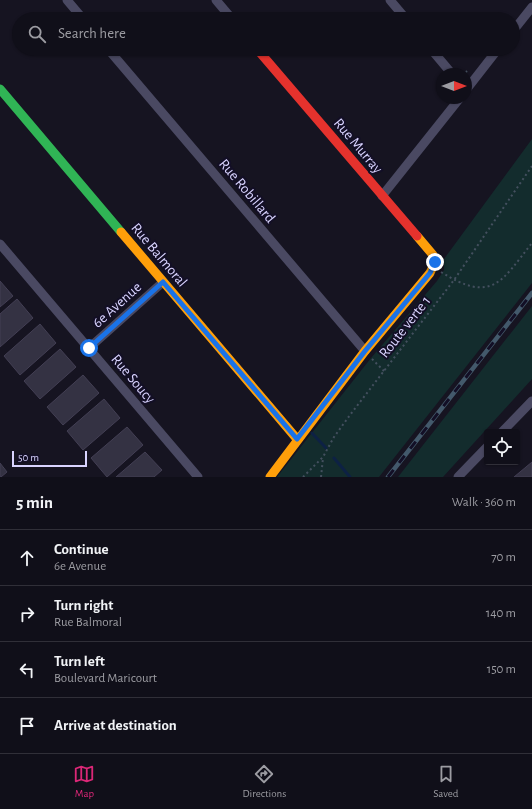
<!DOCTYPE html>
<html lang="en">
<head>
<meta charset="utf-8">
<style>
	:root { --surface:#100f19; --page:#1e1d26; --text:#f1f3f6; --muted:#9c9ca2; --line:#302f38; --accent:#db2777 }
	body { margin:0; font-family:"Alegreya Sans",sans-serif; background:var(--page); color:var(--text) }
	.controls { position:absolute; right:12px; bottom:12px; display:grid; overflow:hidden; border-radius:4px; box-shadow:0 1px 3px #0004 }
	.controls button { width:36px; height:36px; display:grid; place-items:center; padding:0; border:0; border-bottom:1px solid var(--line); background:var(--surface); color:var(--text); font:20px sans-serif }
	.compass { position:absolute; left:436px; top:68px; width:36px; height:36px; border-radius:50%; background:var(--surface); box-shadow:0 1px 3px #0004; rotate:90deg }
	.scale { position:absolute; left:12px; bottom:10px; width:75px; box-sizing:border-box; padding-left:4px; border:2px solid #d9d4ff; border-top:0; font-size:11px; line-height:14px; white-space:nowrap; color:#d9d4ff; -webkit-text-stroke:3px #130f26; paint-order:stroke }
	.stop { position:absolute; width:12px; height:12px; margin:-9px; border:3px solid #1a73e8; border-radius:50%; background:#fff }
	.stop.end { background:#1a73e8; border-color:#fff; box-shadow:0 1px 4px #0008 }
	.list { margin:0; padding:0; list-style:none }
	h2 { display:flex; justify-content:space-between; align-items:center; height:52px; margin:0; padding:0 16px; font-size:17px }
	h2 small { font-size:13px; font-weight:400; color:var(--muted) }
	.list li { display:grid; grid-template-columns:26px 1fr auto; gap:12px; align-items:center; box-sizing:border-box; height:56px; padding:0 16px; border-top:1px solid var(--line) }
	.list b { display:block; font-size:15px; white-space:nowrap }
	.list p { margin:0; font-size:13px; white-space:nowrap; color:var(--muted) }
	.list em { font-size:13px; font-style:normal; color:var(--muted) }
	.icon { flex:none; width:22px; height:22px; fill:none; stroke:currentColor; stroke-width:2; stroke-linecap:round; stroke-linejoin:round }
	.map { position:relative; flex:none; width:532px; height:477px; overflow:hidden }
	.search { position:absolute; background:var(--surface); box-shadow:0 1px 3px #0004; left:12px; right:12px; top:12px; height:44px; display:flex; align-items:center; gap:10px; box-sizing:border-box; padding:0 14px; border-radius:22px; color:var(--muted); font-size:15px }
	.sheet { height:276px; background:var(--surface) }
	nav { display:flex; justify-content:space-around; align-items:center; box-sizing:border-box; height:56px; border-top:1px solid var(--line); background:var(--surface); font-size:11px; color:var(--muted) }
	nav a { display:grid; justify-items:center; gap:2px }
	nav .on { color:var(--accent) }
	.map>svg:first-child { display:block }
	.green { fill:#132c2d }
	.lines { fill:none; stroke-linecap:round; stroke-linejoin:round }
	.stream { stroke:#0d2144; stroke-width:3 }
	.building { fill:#343243; stroke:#433f54 }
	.path { stroke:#44505f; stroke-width:2; stroke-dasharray:2 3; stroke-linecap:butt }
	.street { stroke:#4a4962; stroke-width:9 }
	.fast { stroke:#30b455; stroke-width:9 }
	.slow { stroke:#ff9f0a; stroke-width:9 }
	.jam { stroke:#e5322d; stroke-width:9 }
	.rail-casing { stroke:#43596b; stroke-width:4.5 }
	.rail { stroke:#130f26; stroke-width:3; stroke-dasharray:9; stroke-linecap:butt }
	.route { stroke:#1a73e8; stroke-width:5 }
	.labels { text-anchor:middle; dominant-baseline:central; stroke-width:4; stroke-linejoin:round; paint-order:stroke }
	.street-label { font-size:15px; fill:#d9d4ff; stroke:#130f26 }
</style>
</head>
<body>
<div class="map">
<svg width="532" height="477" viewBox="0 0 532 477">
	<rect width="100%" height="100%" fill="#161421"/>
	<!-- green -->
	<path class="green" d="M532,139V283L379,477H277L371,358L437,281L444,270V259Z
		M532,306V379L443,477H398Z"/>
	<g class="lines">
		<!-- stream -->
		<path class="stream" d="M312,433L326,448
			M334,458L350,477"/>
	</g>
	<!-- building -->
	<path class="building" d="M0,281L13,296L0,307Z
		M17,299L33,318L0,347V314Z
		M40,324L56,343L20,375L4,356Z
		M60,349L76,367L40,399L24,381Z
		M83,375L99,393L63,425L47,407Z
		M104,399L120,418L83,450L67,431Z
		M127,427L143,445L107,477L91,458Z
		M145,452L162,470L154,477H116Z
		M532,462V477H514Z
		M0,463L7,472L1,477H0Z"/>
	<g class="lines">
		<!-- path -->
		<path class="path" d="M466,72L467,71
			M441,272C492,304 501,282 532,243
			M372,359L384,371
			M303,477L323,457L334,437L350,415L454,280L532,166
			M321,477L323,458"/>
		<!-- street -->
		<path class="street" d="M67,0L83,19
			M216,0L232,19
			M390,0L406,19
			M513,31L532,7
			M108,49L365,351
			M431,49L452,74
			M466,90L498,49
			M382,196L460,98
			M0,244L198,477
			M89,348L163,282
			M502,432L532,401
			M458,477L487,447"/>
		<!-- fast -->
		<path class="fast" d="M0,89L121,232"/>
		<!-- slow -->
		<path class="slow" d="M121,232L297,439
			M270,477L365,351L430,273L435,262L433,255L417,236"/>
		<!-- jam -->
		<path class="jam" d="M257,49L417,236"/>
		<defs>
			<path id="rail" d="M388,477L532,293"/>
		</defs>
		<!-- rail casing -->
		<use href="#rail" class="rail-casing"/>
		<!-- rail -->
		<use href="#rail" class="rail"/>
	</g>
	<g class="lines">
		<!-- route -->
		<path class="route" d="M89,348L163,282L297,439L365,351L430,273L435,262"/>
	</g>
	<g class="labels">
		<!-- street labels -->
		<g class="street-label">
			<text transform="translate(358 146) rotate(50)">Rue Murray</text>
			<text transform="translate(247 191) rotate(50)">Rue Robillard</text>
			<text transform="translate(159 255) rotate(50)">Rue Balmoral</text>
			<text transform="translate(117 305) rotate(-42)">6e Avenue</text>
			<text transform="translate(405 327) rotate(-52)">Route verte 1</text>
			<text transform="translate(133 379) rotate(50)">Rue Soucy</text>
		</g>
	</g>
</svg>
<div class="controls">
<button><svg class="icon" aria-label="locate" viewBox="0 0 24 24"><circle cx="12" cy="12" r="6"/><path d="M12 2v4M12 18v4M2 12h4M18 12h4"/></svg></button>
</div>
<svg class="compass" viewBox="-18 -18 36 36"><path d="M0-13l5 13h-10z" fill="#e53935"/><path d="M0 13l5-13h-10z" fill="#9c9ca2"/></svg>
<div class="scale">50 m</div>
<div class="stop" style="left:89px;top:348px"></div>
<div class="stop end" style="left:435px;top:262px"></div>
<div class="search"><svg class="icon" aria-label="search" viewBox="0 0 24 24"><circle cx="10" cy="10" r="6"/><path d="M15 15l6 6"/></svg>Search here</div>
</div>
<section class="sheet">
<h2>5 min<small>Walk · 360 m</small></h2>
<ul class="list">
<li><svg class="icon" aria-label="ahead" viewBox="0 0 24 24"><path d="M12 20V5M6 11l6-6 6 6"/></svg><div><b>Continue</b><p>6e Avenue</p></div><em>70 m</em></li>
<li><svg class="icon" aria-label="right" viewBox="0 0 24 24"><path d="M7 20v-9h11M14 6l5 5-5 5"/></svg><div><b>Turn right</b><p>Rue Balmoral</p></div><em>140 m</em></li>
<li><svg class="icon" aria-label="left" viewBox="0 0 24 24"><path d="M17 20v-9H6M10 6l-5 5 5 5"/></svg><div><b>Turn left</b><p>Boulevard Maricourt</p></div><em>150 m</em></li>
<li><svg class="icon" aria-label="arrive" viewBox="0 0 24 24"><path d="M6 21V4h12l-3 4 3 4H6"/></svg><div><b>Arrive at destination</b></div></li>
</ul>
</section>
<nav>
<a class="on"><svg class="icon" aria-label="map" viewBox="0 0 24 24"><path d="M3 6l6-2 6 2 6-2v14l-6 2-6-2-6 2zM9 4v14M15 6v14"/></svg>Map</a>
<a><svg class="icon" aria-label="directions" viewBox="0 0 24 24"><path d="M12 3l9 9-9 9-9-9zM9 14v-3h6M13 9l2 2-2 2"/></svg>Directions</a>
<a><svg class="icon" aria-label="saved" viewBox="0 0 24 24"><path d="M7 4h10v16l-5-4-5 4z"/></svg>Saved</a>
</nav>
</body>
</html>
